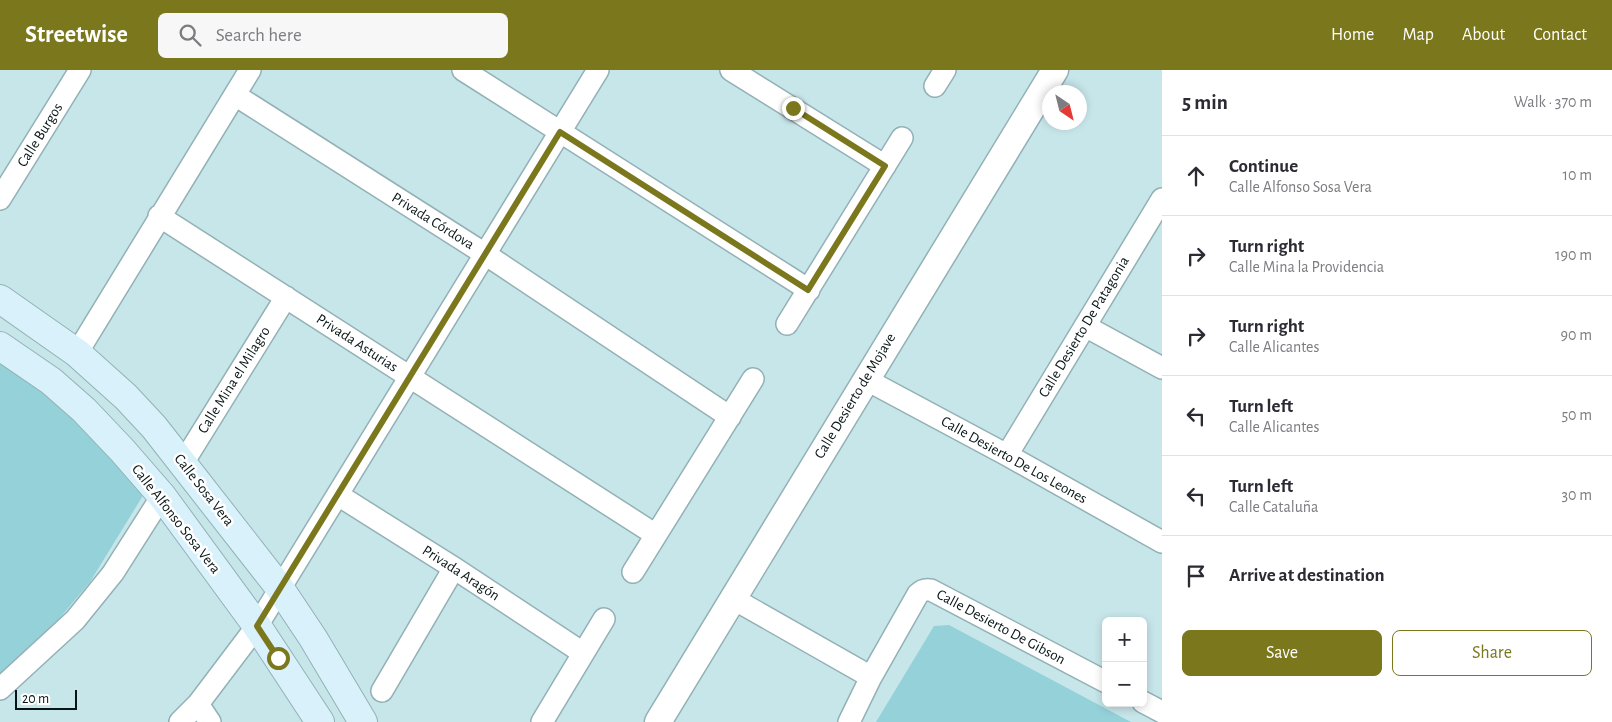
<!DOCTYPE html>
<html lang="en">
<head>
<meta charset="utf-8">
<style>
	:root { --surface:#fff; --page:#f7f7f7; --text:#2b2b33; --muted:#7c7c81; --line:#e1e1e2; --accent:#7a771c }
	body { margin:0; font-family:"Alegreya Sans",sans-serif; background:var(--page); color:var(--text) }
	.controls { position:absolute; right:15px; bottom:15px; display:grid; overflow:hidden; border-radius:8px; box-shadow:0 2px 8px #0003 }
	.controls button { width:45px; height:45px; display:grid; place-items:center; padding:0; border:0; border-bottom:1px solid var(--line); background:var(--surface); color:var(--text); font:25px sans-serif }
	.compass { position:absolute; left:1042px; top:15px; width:45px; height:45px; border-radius:50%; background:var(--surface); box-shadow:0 2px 8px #0003; rotate:145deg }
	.scale { position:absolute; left:15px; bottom:12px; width:62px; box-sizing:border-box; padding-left:5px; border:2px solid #081415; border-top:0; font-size:14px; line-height:18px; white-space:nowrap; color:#081415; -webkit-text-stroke:4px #fff; paint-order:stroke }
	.stop { position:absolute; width:15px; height:15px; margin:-11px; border:4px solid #7a771c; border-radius:50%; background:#fff }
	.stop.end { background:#7a771c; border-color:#fff; box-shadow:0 1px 5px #0008 }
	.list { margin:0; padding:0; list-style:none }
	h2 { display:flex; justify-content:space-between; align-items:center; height:65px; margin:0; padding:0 20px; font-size:21px }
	h2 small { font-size:16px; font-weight:400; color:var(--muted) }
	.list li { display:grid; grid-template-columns:32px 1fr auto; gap:15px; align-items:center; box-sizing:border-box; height:80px; padding:0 20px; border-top:1px solid var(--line) }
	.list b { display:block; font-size:19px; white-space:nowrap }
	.list p { margin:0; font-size:16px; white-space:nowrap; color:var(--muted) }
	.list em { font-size:16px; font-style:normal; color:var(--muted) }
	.actions { display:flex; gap:10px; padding:15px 20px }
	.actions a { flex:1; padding:11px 0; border:1px solid var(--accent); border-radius:8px; text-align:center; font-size:18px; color:var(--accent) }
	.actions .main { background:var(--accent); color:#fff }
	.icon { flex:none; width:28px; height:28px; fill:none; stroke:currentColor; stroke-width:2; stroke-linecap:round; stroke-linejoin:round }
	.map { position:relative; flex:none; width:1162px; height:652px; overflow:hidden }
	header { display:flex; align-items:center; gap:30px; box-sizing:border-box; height:70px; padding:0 25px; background:var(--accent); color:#fff }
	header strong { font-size:24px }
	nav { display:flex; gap:28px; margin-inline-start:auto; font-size:18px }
	.search { width:350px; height:45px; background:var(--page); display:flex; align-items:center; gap:12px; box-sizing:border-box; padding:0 18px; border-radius:8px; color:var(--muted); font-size:19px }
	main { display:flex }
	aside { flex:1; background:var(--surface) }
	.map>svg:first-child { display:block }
	.green { fill:#94d1d9 }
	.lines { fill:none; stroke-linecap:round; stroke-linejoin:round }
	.minor-casing { stroke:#93b1b5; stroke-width:24 }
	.tertiary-casing { stroke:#93b1b5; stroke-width:29 }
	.secondary-casing { stroke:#93b1b5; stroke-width:30 }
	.minor { stroke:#fff; stroke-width:21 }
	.tertiary { stroke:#fff; stroke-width:26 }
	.secondary { stroke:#d9f1fb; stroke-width:28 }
	.route { stroke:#7a771c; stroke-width:6 }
	.labels { text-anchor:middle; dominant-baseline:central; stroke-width:5; stroke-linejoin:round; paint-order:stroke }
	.street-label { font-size:15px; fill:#081415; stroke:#fff }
</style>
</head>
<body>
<header>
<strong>Streetwise</strong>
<div class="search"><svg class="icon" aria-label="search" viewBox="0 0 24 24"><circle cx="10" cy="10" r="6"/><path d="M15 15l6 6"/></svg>Search here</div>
<nav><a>Home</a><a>Map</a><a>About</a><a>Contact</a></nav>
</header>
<main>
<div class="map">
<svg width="1162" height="652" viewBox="0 0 1162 652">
	<rect width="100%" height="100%" fill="#c7e6ea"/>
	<!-- green -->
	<path class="green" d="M0,290L69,341L147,419L90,512L53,556L0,604Z
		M949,555L1131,652H876L934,556Z"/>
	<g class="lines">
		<defs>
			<path id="minor" d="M463,0L809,220
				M731,0L885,96
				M935,16L945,0
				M235,25L485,184L730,347
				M0,129L80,0
				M159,146L656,465
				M787,254L902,68
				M1085,256L1162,298
				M77,283L250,0
				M865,309L1007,385L1162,472
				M1007,385L1162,129
				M183,393L286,227
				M338,425L454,498L583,583
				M633,502L753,309
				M732,528L871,607
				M0,619L75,550L113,503L162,426
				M382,621L454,498
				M1143,632L1162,642
				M198,634L210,652
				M180,652L198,634L257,556L598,0
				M542,652L604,549
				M849,652L871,607L918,524C922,520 926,519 931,520L1106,612"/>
			<path id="tertiary" d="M658,652L1055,0"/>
			<path id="secondary" d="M0,229L77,283L126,327L154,357L279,517L313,568L363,652
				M0,276L51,311L84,340L122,380L162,426L257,556L320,652"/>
		</defs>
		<!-- minor casing -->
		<use href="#minor" class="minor-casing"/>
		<!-- tertiary casing -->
		<use href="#tertiary" class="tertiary-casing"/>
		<!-- secondary casing -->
		<use href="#secondary" class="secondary-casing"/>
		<!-- minor -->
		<use href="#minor" class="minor"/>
		<!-- tertiary -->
		<use href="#tertiary" class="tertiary"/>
		<!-- secondary -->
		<use href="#secondary" class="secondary"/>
	</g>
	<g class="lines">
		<!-- route -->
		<path class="route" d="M278,588L257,556L560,62L808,220L885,96L793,38"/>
	</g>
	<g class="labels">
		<!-- street labels -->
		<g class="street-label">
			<text transform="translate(40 65) rotate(-58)">Calle Burgos</text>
			<text transform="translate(433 151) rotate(32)">Privada Córdova</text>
			<text transform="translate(1084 257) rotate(-59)">Calle Desierto De Patagonia</text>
			<text transform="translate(357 273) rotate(33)">Privada Asturias</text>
			<text transform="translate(234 310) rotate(-58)">Calle Mina el Milagro</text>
			<text transform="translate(855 326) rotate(-59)">Calle Desierto de Mojave</text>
			<text transform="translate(1014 390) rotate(29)">Calle Desierto De Los Leones</text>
			<text transform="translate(204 420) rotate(52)">Calle Sosa Vera</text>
			<text transform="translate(176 449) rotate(52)">Calle Alfonso Sosa Vera</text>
			<text transform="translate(461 503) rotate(33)">Privada Aragón</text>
			<text transform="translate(1001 557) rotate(28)">Calle Desierto De Gibson</text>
		</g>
	</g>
</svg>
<div class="controls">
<button>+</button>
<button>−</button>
</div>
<svg class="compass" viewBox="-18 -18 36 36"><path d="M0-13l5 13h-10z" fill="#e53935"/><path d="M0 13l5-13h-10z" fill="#7c7c81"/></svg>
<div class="scale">20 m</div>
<div class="stop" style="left:278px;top:588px"></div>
<div class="stop end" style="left:793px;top:38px"></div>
</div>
<aside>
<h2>5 min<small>Walk · 370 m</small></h2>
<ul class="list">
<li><svg class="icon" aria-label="ahead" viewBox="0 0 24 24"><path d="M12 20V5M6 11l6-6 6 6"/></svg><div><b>Continue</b><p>Calle Alfonso Sosa Vera</p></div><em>10 m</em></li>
<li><svg class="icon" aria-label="right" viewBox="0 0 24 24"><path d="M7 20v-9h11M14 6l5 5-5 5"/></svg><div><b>Turn right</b><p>Calle Mina la Providencia</p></div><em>190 m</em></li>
<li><svg class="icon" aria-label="right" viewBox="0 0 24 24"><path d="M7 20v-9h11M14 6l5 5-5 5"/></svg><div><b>Turn right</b><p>Calle Alicantes</p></div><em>90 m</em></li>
<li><svg class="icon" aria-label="left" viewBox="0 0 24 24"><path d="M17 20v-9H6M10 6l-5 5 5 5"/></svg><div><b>Turn left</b><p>Calle Alicantes</p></div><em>50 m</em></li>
<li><svg class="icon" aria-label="left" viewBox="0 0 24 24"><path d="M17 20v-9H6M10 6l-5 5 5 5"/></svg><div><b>Turn left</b><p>Calle Cataluña</p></div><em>30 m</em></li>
<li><svg class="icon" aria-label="arrive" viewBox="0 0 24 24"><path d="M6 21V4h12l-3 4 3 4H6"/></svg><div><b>Arrive at destination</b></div></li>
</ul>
<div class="actions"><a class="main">Save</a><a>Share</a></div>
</aside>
</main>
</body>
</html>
